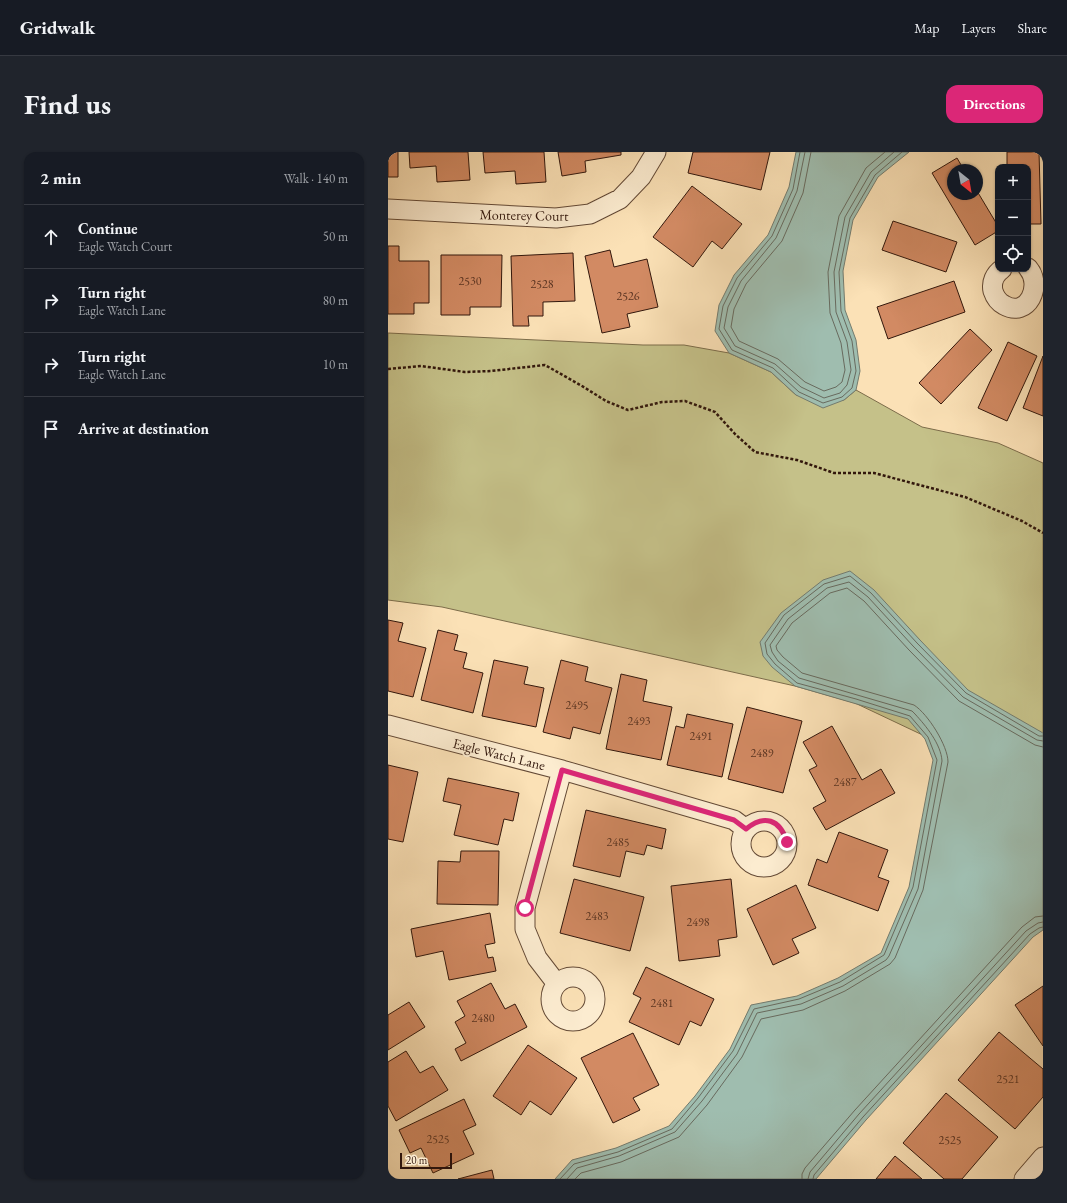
<!DOCTYPE html>
<html lang="en">
<head>
<meta charset="utf-8">
<style>
	:root { --surface:#171b24; --page:#20242c; --text:#f1f3f6; --muted:#9ea1a6; --line:#363941; --accent:#db2777 }
	body { margin:0; font-family:"EB Garamond",serif; background:var(--page); color:var(--text) }
	.controls { position:absolute; right:12px; top:12px; display:grid; overflow:hidden; border-radius:8px; box-shadow:0 1px 3px #0004 }
	.controls button { width:36px; height:36px; display:grid; place-items:center; padding:0; border:0; border-bottom:1px solid var(--line); background:var(--surface); color:var(--text); font:20px sans-serif }
	.compass { position:absolute; left:559px; top:12px; width:36px; height:36px; border-radius:50%; background:var(--surface); box-shadow:0 1px 3px #0004; rotate:149deg }
	.scale { position:absolute; left:12px; bottom:10px; width:52px; box-sizing:border-box; padding-left:4px; border:2px solid #32170c; border-top:0; font-size:11px; line-height:14px; white-space:nowrap; color:#32170c; -webkit-text-stroke:3px #fcecd0; paint-order:stroke }
	.stop { position:absolute; width:12px; height:12px; margin:-9px; border:3px solid #db2777; border-radius:50%; background:#fff }
	.stop.end { background:#db2777; border-color:#fff; box-shadow:0 1px 4px #0008 }
	.list { margin:0; padding:0; list-style:none }
	h2 { display:flex; justify-content:space-between; align-items:center; height:52px; margin:0; padding:0 16px; font-size:17px }
	h2 small { font-size:13px; font-weight:400; color:var(--muted) }
	.list li { display:grid; grid-template-columns:26px 1fr auto; gap:12px; align-items:center; box-sizing:border-box; height:64px; padding:0 16px; border-top:1px solid var(--line) }
	.list b { display:block; font-size:15px; white-space:nowrap }
	.list p { margin:0; font-size:13px; white-space:nowrap; color:var(--muted) }
	.list em { font-size:13px; font-style:normal; color:var(--muted) }
	.icon { flex:none; width:22px; height:22px; fill:none; stroke:currentColor; stroke-width:2; stroke-linecap:round; stroke-linejoin:round }
	.map { position:relative; flex:none; width:655px; height:1027px; overflow:hidden; border-radius:12px }
	header { display:flex; align-items:center; gap:24px; box-sizing:border-box; height:56px; padding:0 20px; background:var(--surface); border-bottom:1px solid var(--line) }
	header strong { font-size:19px }
	nav { display:flex; gap:22px; margin-inline-start:auto; font-size:14px }
	.intro { display:flex; align-items:center; justify-content:space-between; box-sizing:border-box; height:96px; padding:0 24px }
	h1 { margin:0; font-size:28px }
	.button { padding:10px 18px; border-radius:12px; background:var(--accent); color:#fff; font-size:14px; font-weight:700 }
	main { display:flex; gap:24px; padding:0 24px }
	aside { flex:1; background:var(--surface); border-radius:12px; box-shadow:0 1px 3px #0004 }
	.map>svg:first-child { display:block }
	.green { fill:#c5c189; stroke:#7c6c4a }
	.water { fill:#9fbdaf; stroke:#737b6e }
	.lines { fill:none; stroke-linecap:round; stroke-linejoin:round }
	.shore { stroke:#686a5e; stroke-width:1 }
	.building { fill:#d28a63; stroke:#32170c }
	.minor-casing { stroke:#644a36; stroke-width:21 }
	.path { stroke:#32170c; stroke-width:2.5; stroke-dasharray:3 2; stroke-linecap:butt }
	.minor { stroke:#fcecd0; stroke-width:19 }
	.route { stroke:#db2777; stroke-width:5 }
	.labels { text-anchor:middle; dominant-baseline:central; stroke-width:4; stroke-linejoin:round; paint-order:stroke }
	.number-label { font-size:12px; fill:#5a3422 }
	.street-label { font-size:14px; fill:#32170c; stroke:#fcecd0 }
</style>
</head>
<body>
<header>
<strong>Gridwalk</strong>
<nav><a>Map</a><a>Layers</a><a>Share</a></nav>
</header>
<div class="intro"><h1>Find us</h1><a class="button">Directions</a></div>
<main>
<aside>
<h2>2 min<small>Walk · 140 m</small></h2>
<ul class="list">
<li><svg class="icon" aria-label="ahead" viewBox="0 0 24 24"><path d="M12 20V5M6 11l6-6 6 6"/></svg><div><b>Continue</b><p>Eagle Watch Court</p></div><em>50 m</em></li>
<li><svg class="icon" aria-label="right" viewBox="0 0 24 24"><path d="M7 20v-9h11M14 6l5 5-5 5"/></svg><div><b>Turn right</b><p>Eagle Watch Lane</p></div><em>80 m</em></li>
<li><svg class="icon" aria-label="right" viewBox="0 0 24 24"><path d="M7 20v-9h11M14 6l5 5-5 5"/></svg><div><b>Turn right</b><p>Eagle Watch Lane</p></div><em>10 m</em></li>
<li><svg class="icon" aria-label="arrive" viewBox="0 0 24 24"><path d="M6 21V4h12l-3 4 3 4H6"/></svg><div><b>Arrive at destination</b></div></li>
</ul>
</aside>
<div class="map">
<svg width="655" height="1027" viewBox="0 0 655 1027">
	<rect width="100%" height="100%" fill="#fbe1b6"/>
	<filter id="stains"><feTurbulence type="fractalNoise" baseFrequency=".005" numOctaves="4"/><feColorMatrix values="0 0 0 0 .2 0 0 0 0 .09 0 0 0 0 .02 0 0 0 .5 -.17"/></filter>
	<radialGradient id="worn" r=".72"><stop offset=".6" stop-color="#630" stop-opacity="0"/><stop offset="1" stop-color="#630" stop-opacity=".3"/></radialGradient>
	<!-- green -->
	<path class="green" d="M0,181L255,193H296L341,201L383,220L408,243L456,248L468,238L534,275L610,291L655,311V640L467,551L407,534L54,455L0,448Z"/>
	<!-- water -->
	<path class="water" d="M408,0H521L490,25L465,68L455,119L457,158L468,188L472,219L468,238L456,248L435,256L408,243L383,220L341,201L327,179L331,153L346,123L380,83L401,35Z
		M462,419L486,438L532,488L580,538L655,581V778L645,785L478,968L428,1027H167L184,1008L228,996L281,974L307,944L342,897L363,853L409,844L450,826L493,801L521,735L545,608L537,587L520,567L407,534L384,515L375,504L372,490L393,461L435,428Z"/>
	<g class="lines">
		<!-- shore -->
		<path class="shore" d="M412,0L405,37L384,84L349,126L335,154L331,177L344,198L385,216L411,240L435,251L454,245L464,236L468,219L464,189L453,159L451,120L462,66L487,23L514,0
			M417,0L409,39L388,86L353,129L340,155L336,176L347,194L387,212L413,235L436,246L452,241L459,233L463,218L459,190L448,160L446,120L457,65L483,20L506,0
			M423,0L415,41L394,89L358,132L346,157L343,175L351,189L390,207L417,230L436,239L448,235L454,230L457,218L453,191L442,161L440,120L451,64L478,16L497,0
			M172,1027L186,1012L230,1000L284,977L310,946L345,899L366,857L411,847L452,830L496,803L525,735L549,608L540,585L522,564L468,547L409,531L387,512L379,502L377,491L396,463L436,432L462,424L483,441L529,491L578,541L651,584H655
			M179,1027L189,1016L231,1004L287,980L314,949L349,902L369,861L413,852L455,834L498,808L501,804L530,737L554,609C553,592 538,574 527,562L524,559L411,526L390,509L384,500L382,493L400,467L439,436L461,430L480,445L525,494L575,545L649,588L655,589
			M187,1027L193,1021L233,1010L291,985L319,953L354,905L373,867L415,858L457,839L502,812L507,806L535,738L560,610C560,594 540,562 526,553L414,521L395,505L389,498L388,494L404,471L442,441L459,436L476,449L521,498L571,549L647,593L655,595
			M414,1027V1022L417,1016L467,958L634,775L647,765L655,764
			M420,1027L422,1020L471,962L638,779L650,771L655,770
			M425,1027L426,1023L475,965L642,782L651,776L655,775"/>
	</g>
	<!-- building -->
	<path class="building" d="M0,0H10V25H0Z
		M21,0H80L82,28L49,30L48,14L22,16Z
		M95,0H156L158,30L128,32L127,19L97,21Z
		M170,0H233V3L197,9L198,20L174,24Z
		M305,0H382L373,38L300,21Z
		M619,0H651L653,72H640V15H619Z
		M569,6L576,18H565V42H589V39L610,74V79L587,93L544,21Z
		M304,34L354,72L334,97L324,89L305,115L265,85Z
		M505,69L569,90L558,120L494,98Z
		M0,94H11V109H41V151H26V162H0Z
		M222,98L226,115L259,107L270,155L239,162L242,175L214,181L197,104Z
		M185,101L187,149L155,150V164H140L141,174H125L123,104Z
		M53,103H114L113,155H82V163H53Z
		M566,129L577,160L500,187L489,155Z
		M582,177L604,198L553,252L531,231Z
		M620,190L649,204L619,269L590,256Z
		M655,204V264L635,256Z
		M0,468L15,471L10,489L38,496L25,545L0,539Z
		M50,478L70,483L66,498L79,501L75,516L95,521L85,561L33,548Z
		M106,508L140,515L136,532L156,536L148,575L94,564Z
		M173,508L200,515L197,529L224,536L212,582L185,575L182,587L155,580Z
		M233,522L259,528L255,549L284,555L273,608L218,597Z
		M359,555L414,569L395,641L340,627Z
		M299,562L345,572L334,625L279,613L288,574L296,576Z
		M444,574L474,628L493,617L507,641L438,678L425,656L438,649L421,618L429,614L415,590Z
		M0,613L30,620L15,690L0,687Z
		M60,626L131,641L125,669L116,667L110,693L66,683L73,653L55,649Z
		M198,658L278,677L274,697L259,693L256,703L238,699L232,725L185,714Z
		M451,680L500,698L490,725L501,729L490,759L420,733L429,707L439,711Z
		M73,699H111L110,753L49,752L50,709L72,710Z
		M186,727L256,745L242,799L172,781Z
		M343,727L349,785L330,788L332,804L291,809L283,734Z
		M408,733L428,776L404,787L411,801L385,813L359,757Z
		M102,761L107,791L97,793L100,806L105,805L108,819L61,828L55,799L28,805L23,777Z
		M258,815L326,847L313,874L302,869L291,893L241,870L253,846L245,842Z
		M103,831L117,857L127,852L139,875L73,909L67,897L78,891L67,870L77,864L69,849Z
		M655,834V894L627,853Z
		M21,850L37,875L0,898V863Z
		M611,880L655,917V945L627,977L570,928Z
		M245,881L271,933L245,946L252,958L225,971L193,906Z
		M140,893L189,926L163,963L142,949L133,963L105,944Z
		M18,899L32,921L45,914L60,938L8,969L0,954V910Z
		M558,941L610,985L574,1027H556L515,991Z
		M76,947L88,973L75,979L86,1002L45,1021L33,996L22,1001L11,978Z
		M507,1004L534,1027H488Z
		M104,1018L106,1027H70Z"/>
	<g class="lines">
		<defs>
			<path id="minor" d="M0,57L168,66L202,62L232,47L253,25L268,0
				M614,117C607,122 603,130 605,139C607,145 610,150 616,153C640,167 655,133 640,116
				M0,573L174,618L346,668L358,677
				M353 692a23 23 0 1 1 46 0a23 23 0 1 1-46 0Z
				M163 847a22 22 0 1 1 44 0a22 22 0 1 1-44 0Z
				M169,832L149,806L137,777V756L174,618
				M636,1027L655,1005"/>
		</defs>
		<!-- minor casing -->
		<use href="#minor" class="minor-casing"/>
		<!-- path -->
		<path class="path" d="M0,217L33,214L77,220L103,219L157,213L194,234L218,249L240,258L274,250L297,249L327,260L347,282L367,300L409,308L446,321H486L577,345L634,369L655,381"/>
		<!-- minor -->
		<use href="#minor" class="minor"/>
	</g>
	<g class="lines">
		<!-- route -->
		<path class="route" d="M137,756L174,618L346,668L358,677C376,662 392,667 399,690"/>
	</g>
	<g class="labels">
		<!-- number labels -->
		<g class="number-label">
			<text x="82" y="129">2530</text>
			<text x="154" y="132">2528</text>
			<text x="240" y="144">2526</text>
			<text x="189" y="553">2495</text>
			<text x="251" y="569">2493</text>
			<text x="313" y="584">2491</text>
			<text x="374" y="601">2489</text>
			<text x="457" y="630">2487</text>
			<text x="230" y="690">2485</text>
			<text x="209" y="764">2483</text>
			<text x="310" y="770">2498</text>
			<text x="274" y="851">2481</text>
			<text x="95" y="866">2480</text>
			<text x="620" y="927">2521</text>
			<text x="50" y="987">2525</text>
			<text x="562" y="988">2525</text>
		</g>
		<!-- street labels -->
		<g class="street-label">
			<text transform="translate(136 63) rotate(1)">Monterey Court</text>
			<text transform="translate(111 602) rotate(14)">Eagle Watch Lane</text>
		</g>
	</g>
	<rect width="100%" height="100%" filter="url(#stains)"/>
	<rect width="100%" height="100%" fill="url(#worn)"/>
</svg>
<div class="controls">
<button>+</button>
<button>−</button>
<button><svg class="icon" aria-label="locate" viewBox="0 0 24 24"><circle cx="12" cy="12" r="6"/><path d="M12 2v4M12 18v4M2 12h4M18 12h4"/></svg></button>
</div>
<svg class="compass" viewBox="-18 -18 36 36"><path d="M0-13l5 13h-10z" fill="#e53935"/><path d="M0 13l5-13h-10z" fill="#9ea1a6"/></svg>
<div class="scale">20 m</div>
<div class="stop" style="left:137px;top:756px"></div>
<div class="stop end" style="left:399px;top:690px"></div>
</div>
</main>
</body>
</html>
